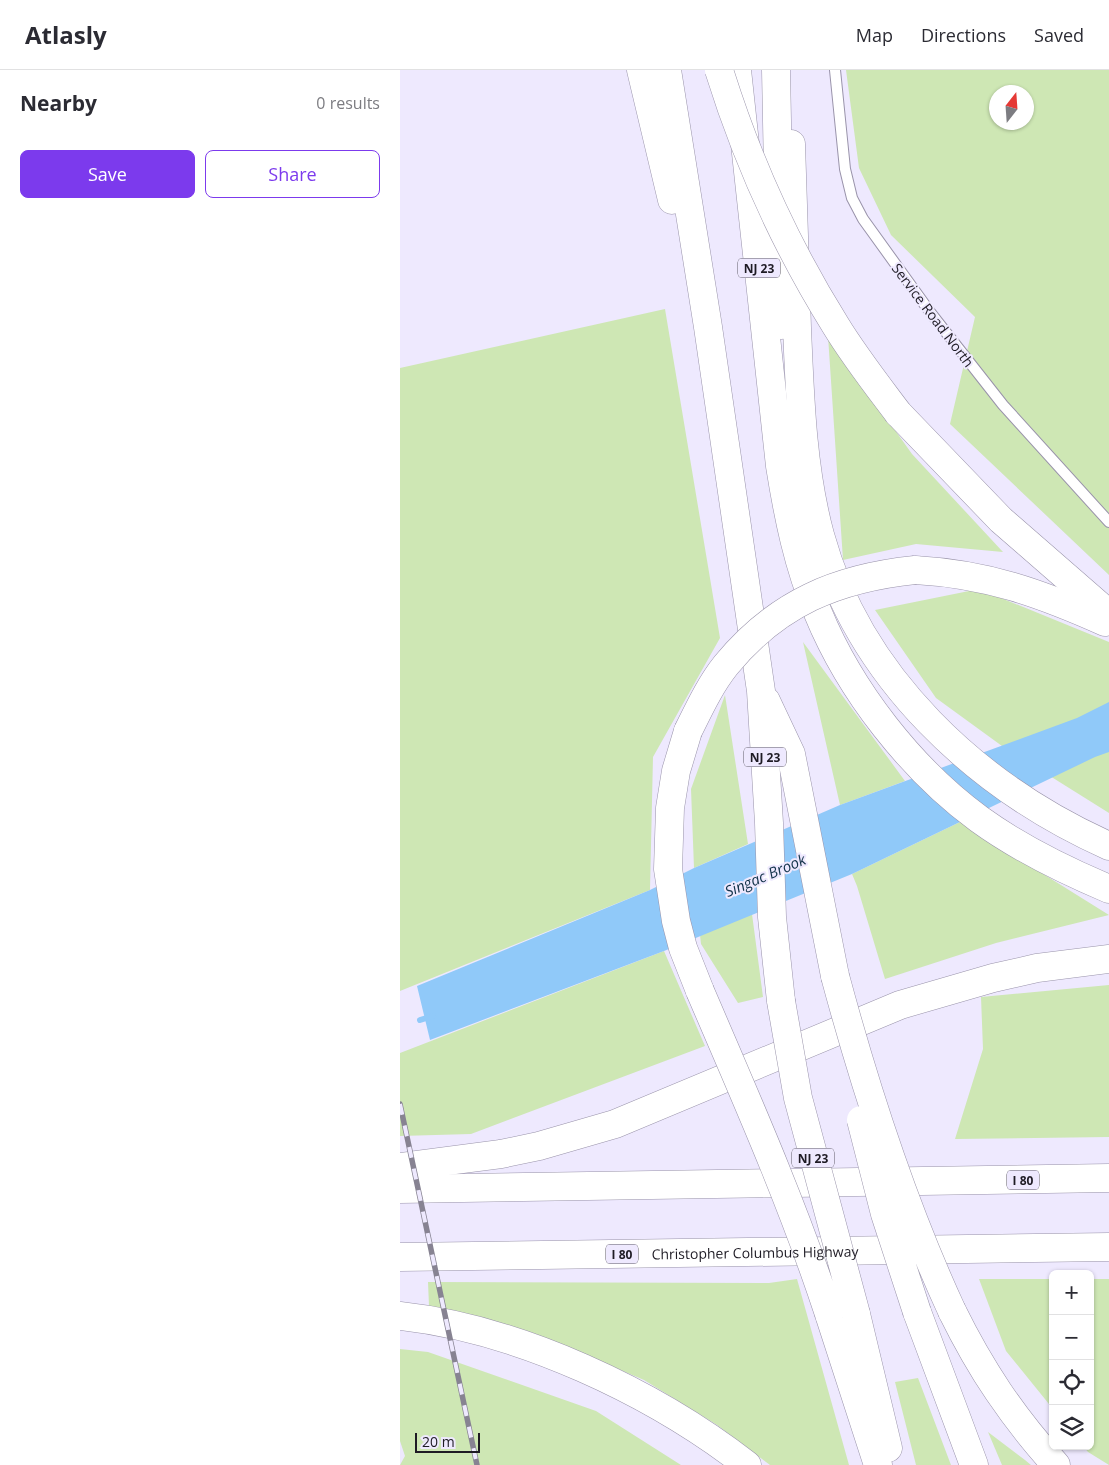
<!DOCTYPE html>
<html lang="en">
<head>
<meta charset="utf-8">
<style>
	:root { --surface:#fff; --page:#f7f7f7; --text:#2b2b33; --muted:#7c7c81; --line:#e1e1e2; --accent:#7c3aed }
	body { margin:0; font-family:"Open Sans",sans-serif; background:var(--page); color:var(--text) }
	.controls { position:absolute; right:15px; bottom:15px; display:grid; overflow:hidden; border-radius:8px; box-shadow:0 1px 4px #0004 }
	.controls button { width:45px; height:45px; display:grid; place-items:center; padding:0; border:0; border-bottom:1px solid var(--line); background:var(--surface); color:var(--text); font:25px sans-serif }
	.compass { position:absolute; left:589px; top:15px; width:45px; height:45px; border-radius:50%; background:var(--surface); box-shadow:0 1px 4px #0004; rotate:17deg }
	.scale { position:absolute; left:15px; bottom:12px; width:65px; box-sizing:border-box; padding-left:5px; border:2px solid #1e1b24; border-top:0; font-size:14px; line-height:18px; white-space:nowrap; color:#1e1b24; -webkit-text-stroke:4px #eee9fe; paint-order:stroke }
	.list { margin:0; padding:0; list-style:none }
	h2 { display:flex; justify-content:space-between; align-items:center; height:65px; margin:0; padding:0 20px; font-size:21px }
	h2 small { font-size:16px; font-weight:400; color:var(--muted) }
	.actions { display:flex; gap:10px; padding:15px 20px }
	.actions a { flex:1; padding:11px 0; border:1px solid var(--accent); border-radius:8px; text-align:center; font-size:18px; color:var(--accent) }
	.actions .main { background:var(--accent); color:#fff }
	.icon { flex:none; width:28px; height:28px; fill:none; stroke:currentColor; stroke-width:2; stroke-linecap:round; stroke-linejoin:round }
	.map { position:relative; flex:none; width:709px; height:1395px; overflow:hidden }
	header { display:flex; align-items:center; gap:30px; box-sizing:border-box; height:70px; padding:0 25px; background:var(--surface); border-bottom:1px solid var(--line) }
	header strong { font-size:24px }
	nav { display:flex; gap:28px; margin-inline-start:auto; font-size:18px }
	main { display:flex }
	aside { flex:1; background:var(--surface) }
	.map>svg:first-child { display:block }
	.green { fill:#cee7b4; fill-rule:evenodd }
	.water { fill:#90c9f9 }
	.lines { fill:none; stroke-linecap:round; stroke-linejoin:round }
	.stream { stroke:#90c9f9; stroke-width:6 }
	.lane-casing { stroke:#9993aa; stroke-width:12 }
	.primary-casing { stroke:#9993aa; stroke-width:29 }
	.highway-casing { stroke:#9993aa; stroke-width:29 }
	.lane { stroke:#fff; stroke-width:10 }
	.primary { stroke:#fff; stroke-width:28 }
	.highway { stroke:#fff; stroke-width:28 }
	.rail-casing { stroke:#878392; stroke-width:5.5 }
	.rail { stroke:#eee9fe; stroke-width:4; stroke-dasharray:11; stroke-linecap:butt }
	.highway-bridge-casing { stroke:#9993aa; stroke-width:29; stroke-linecap:butt }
	.highway-bridge { stroke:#fff; stroke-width:28 }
	.labels { text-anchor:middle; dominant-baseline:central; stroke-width:4; stroke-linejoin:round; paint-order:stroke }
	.shield { fill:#eee9fe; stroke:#5c5965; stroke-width:1 }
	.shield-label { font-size:12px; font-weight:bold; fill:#1e1b24 }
	.street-label { font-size:14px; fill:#1e1b24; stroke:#eee9fe }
	.water-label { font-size:15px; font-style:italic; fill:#123249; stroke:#eee9fe }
</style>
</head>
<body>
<header>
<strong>Atlasly</strong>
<nav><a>Map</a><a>Directions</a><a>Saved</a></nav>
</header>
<main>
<aside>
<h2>Nearby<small>0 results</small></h2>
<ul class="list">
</ul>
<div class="actions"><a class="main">Save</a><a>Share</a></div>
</aside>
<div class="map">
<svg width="709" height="1395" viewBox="0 0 709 1395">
	<rect width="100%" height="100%" fill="#eee9fe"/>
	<!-- green -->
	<path class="green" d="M446,0H709V505L550,354L575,247L491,165L459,98ZM596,22H626V52H596Z
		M265,239L320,568L253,687L250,820L0,921V298Z
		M428,266L512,384L603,482L516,474L443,490Z
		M579,519L709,572V743L602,676L536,628L475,540Z
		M403,572L505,711L440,735Z
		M325,625L348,774L294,798L291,719Z
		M560,752L709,845L596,873L485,909L457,816L452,804Z
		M352,844L363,927L338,933L301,874L300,865Z
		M264,881L305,976L71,1064L0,1066V983Z
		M709,915V1067L555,1069L583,979L581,927Z
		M397,1209L449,1395H370L317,1355L244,1310L133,1263L29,1236L28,1212L369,1213Z
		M579,1209H653V1339L606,1281Z
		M690,1209H709V1395L688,1382L683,1376H690Z
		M0,1279L28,1282L196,1341L281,1395H0L5,1386L0,1371Z
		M518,1308L551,1395H516L495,1312Z
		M588,1362L625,1390L631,1395H602Z"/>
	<!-- water -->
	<path class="water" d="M709,632V682L695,687L452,804L264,881L30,970L17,916L250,820L294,798L440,735L677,648Z"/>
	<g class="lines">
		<!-- stream -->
		<path class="stream" d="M20,950L33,946"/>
		<defs>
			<path id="lane" d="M435,0L445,99L452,128L463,149L530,242L603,335L709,452"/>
			<path id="primary" d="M391,74C393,135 395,196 397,258C400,327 402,398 420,465C459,608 577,717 709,776"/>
			<g id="highway">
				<path d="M241,0L272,130"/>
				<path d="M267,0L308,257L361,621L369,753L372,847L381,931"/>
				<path d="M337,0L380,396C388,446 398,496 418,543C450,621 511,699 579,749C619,778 664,800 709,819"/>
				<path d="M376,0L381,255"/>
				<path d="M498,343L601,450L709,544"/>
				<path d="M515,500C587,504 640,523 705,552"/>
				<path d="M366,631L391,684L435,906"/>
				<path d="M288,661L276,701L270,738L268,799L276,851L283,878L300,921"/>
				<path d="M0,1097L101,1084L139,1076L215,1054L500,935L593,908L637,898L709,889"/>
				<path d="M0,1119L709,1108"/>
				<path id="s1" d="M0,1187L709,1177"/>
				<path d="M552,1241C581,1300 612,1346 656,1395"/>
				<path d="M517,1242L574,1395"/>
				<path d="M429,1244L478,1395"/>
				<path d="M456,1244L488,1378"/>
				<path d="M0,1246C119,1259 253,1322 347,1395"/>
			</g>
		</defs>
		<!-- lane casing -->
		<use href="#lane" class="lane-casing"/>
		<!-- primary casing -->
		<use href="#primary" class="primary-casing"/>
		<!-- highway casing -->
		<use href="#highway" class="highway-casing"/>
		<!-- lane -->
		<use href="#lane" class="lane"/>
		<!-- primary -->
		<use href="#primary" class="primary"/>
		<!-- highway -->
		<use href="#highway" class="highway"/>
		<defs>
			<path id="rail" d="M0,1034L77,1395"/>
		</defs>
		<!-- rail casing -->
		<use href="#rail" class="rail-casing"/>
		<!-- rail -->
		<use href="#rail" class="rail"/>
		<defs>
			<path id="highway-bridge" d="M319,0C347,90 386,176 436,256C455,287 477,315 498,343
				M288,661C299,639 310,615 326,595C377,533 437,508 515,500
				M435,906C466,1021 502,1133 552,1241
				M300,921C346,1028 393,1134 429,1244
				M381,931L398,1028L456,1244
				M461,1050L485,1144L517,1242"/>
		</defs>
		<!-- highway-bridge casing -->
		<use href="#highway-bridge" class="highway-bridge-casing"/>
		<!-- highway-bridge -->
		<use href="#highway-bridge" class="highway-bridge"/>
	</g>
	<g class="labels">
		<!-- shield labels -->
		<g class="shield">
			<rect x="338" y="188.5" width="42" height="19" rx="4"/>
			<rect x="344" y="677.5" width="42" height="19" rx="4"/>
			<rect x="392" y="1078.5" width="42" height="19" rx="4"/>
			<rect x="607" y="1100.5" width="32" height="19" rx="4"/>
			<rect x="206" y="1174.5" width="32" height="19" rx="4"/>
		</g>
		<g class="shield-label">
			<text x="359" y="198">NJ 23</text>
			<text x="365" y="687">NJ 23</text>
			<text x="413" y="1088">NJ 23</text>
			<text x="623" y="1110">I 80</text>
			<text x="222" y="1184">I 80</text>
		</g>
		<!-- street labels -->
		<g class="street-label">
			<text transform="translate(533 245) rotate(53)">Service Road North</text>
			<text stroke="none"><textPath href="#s1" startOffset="355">Christopher Columbus Highway</textPath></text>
		</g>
		<!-- water labels -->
		<g class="water-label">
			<text transform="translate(365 805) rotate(-23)">Singac Brook</text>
		</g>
	</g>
</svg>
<div class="controls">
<button>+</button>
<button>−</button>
<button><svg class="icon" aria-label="locate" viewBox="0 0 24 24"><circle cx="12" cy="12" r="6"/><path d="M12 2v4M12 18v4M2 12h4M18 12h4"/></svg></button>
<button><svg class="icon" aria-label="layers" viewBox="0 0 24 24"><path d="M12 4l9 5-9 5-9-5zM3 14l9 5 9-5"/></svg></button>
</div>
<svg class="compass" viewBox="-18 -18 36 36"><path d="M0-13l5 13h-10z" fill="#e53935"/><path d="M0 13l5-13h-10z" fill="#7c7c81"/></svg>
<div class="scale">20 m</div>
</div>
</main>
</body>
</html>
